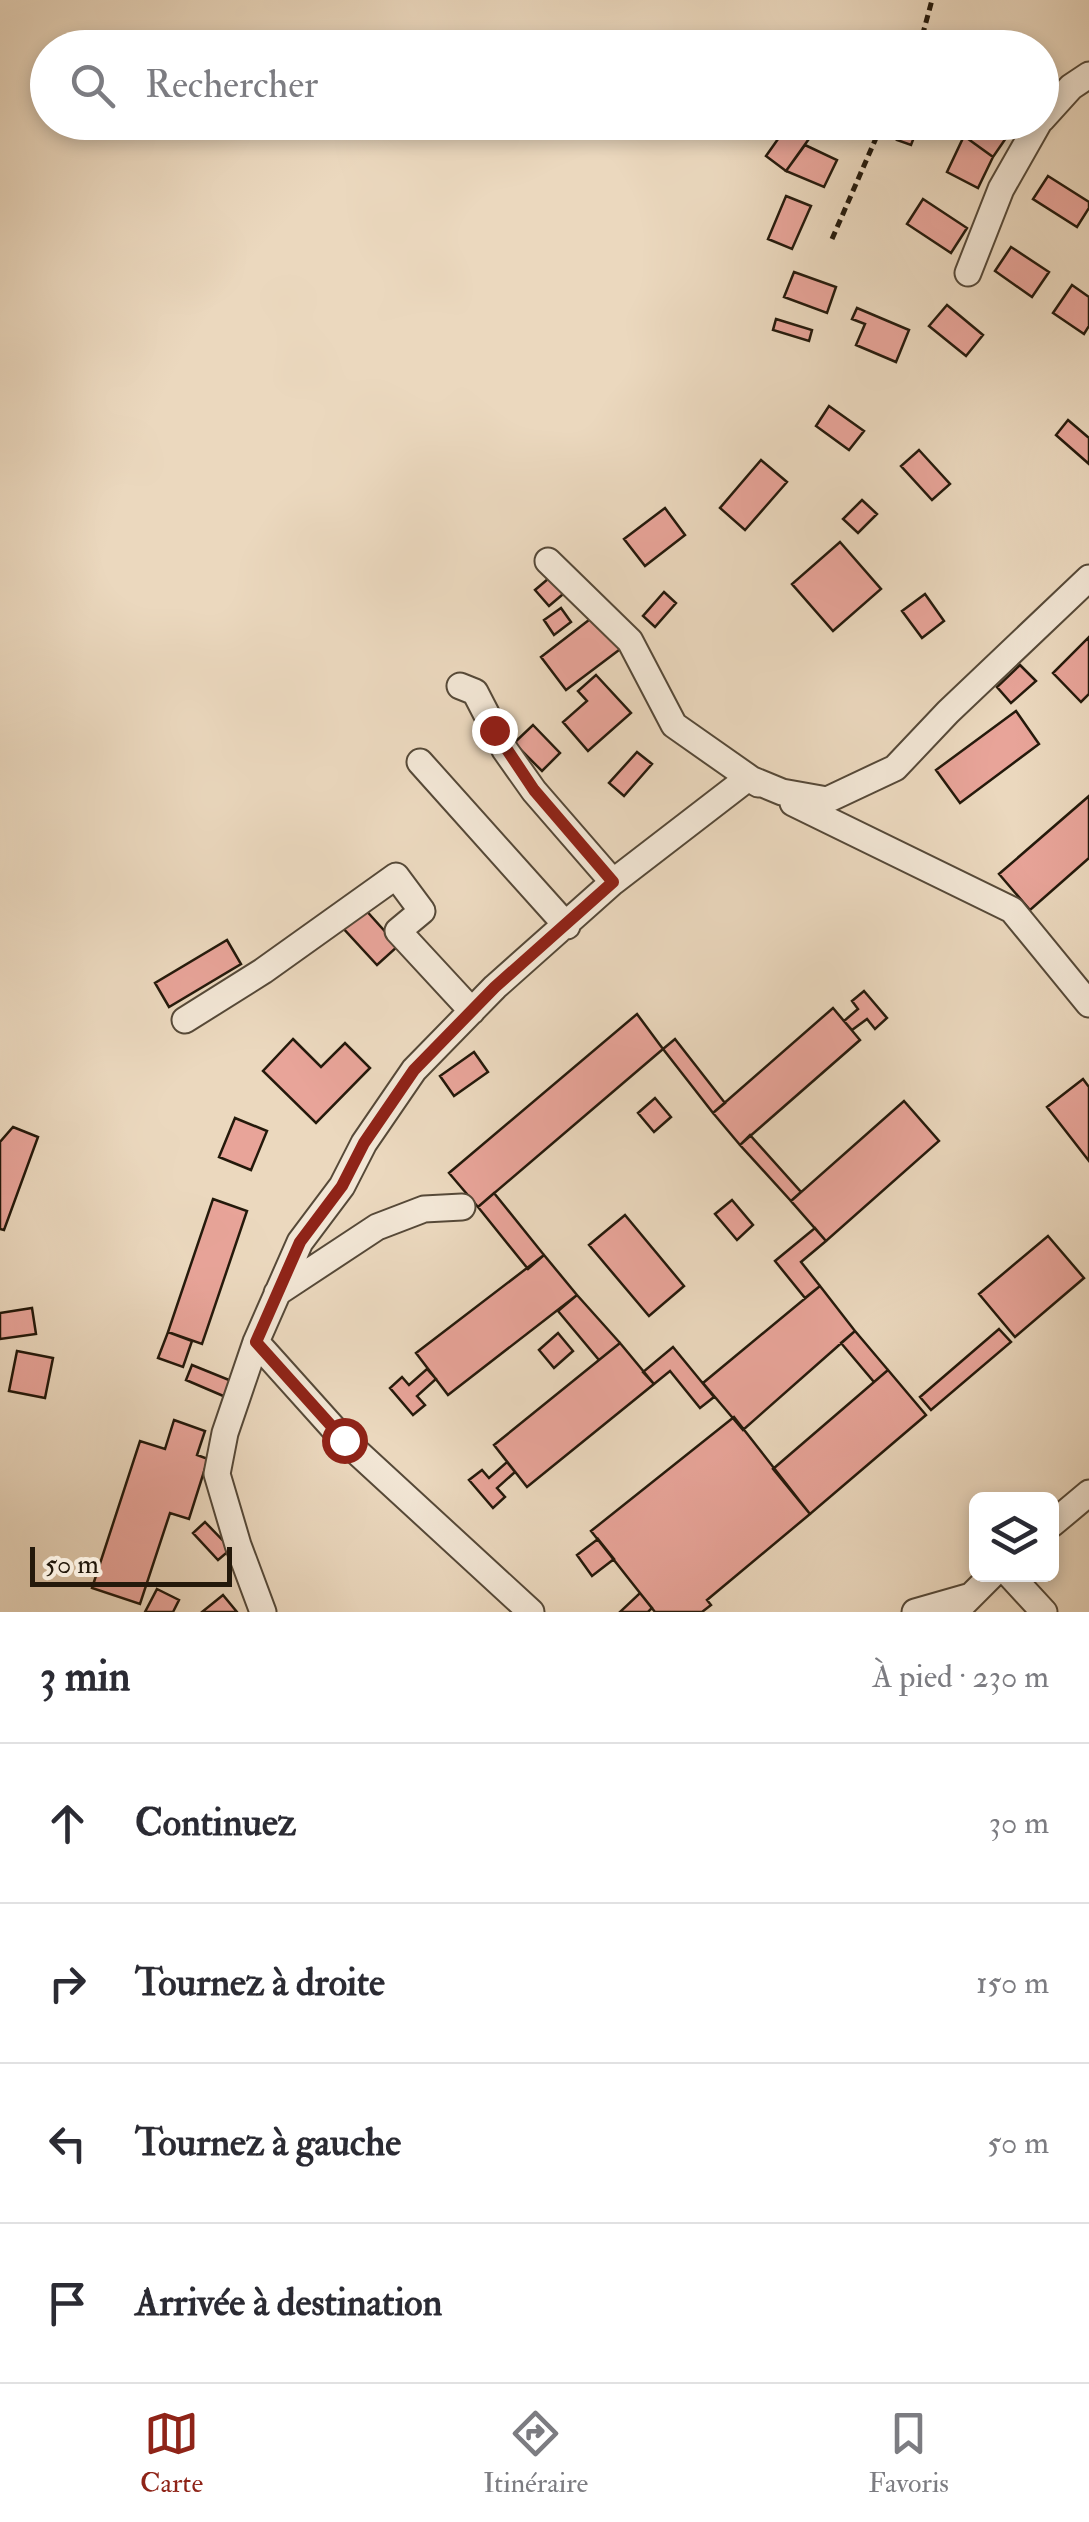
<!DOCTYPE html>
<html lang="fr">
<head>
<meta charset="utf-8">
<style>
	:root { --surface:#fff; --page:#f7f7f7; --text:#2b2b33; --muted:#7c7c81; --line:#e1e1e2; --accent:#8f2418 }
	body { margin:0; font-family:"IM FELL Double Pica",serif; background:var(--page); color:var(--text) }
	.controls { position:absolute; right:30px; bottom:30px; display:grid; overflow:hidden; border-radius:15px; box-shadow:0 5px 15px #0003 }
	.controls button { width:90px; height:90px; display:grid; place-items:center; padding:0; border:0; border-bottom:2px solid var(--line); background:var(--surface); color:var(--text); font:50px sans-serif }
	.scale { position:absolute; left:30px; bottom:25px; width:202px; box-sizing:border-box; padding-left:10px; border:5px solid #24190b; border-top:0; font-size:28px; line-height:35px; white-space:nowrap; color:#24190b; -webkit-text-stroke:8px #f2e6d5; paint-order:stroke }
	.stop { position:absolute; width:30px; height:30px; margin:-22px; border:8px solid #8f2418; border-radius:50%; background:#fff }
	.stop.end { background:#8f2418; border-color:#fff; box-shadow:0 2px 10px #0008 }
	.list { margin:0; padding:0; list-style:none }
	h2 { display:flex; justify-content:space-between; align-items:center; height:130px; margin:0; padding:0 40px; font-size:42px }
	h2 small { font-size:32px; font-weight:400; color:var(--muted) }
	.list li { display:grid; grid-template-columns:65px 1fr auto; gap:30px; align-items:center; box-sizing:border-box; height:160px; padding:0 40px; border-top:2px solid var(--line) }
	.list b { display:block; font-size:38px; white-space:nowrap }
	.list em { font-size:32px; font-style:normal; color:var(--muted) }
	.icon { flex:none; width:55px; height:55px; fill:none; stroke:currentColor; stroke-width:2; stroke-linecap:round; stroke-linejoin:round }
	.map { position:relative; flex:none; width:1089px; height:1612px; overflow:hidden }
	.search { position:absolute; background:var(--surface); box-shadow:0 5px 15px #0003; left:30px; right:30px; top:30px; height:110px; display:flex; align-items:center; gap:25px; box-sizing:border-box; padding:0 35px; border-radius:55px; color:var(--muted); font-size:38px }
	.sheet { height:770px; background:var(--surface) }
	nav { display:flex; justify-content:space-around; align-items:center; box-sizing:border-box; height:140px; border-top:2px solid var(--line); background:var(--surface); font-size:28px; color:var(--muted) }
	nav a { display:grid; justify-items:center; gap:5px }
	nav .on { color:var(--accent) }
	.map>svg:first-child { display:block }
	.building { fill:#e8a499; stroke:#24190b; stroke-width:2.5 }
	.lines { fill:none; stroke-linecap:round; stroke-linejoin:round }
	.minor-casing { stroke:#564938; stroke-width:29 }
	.path { stroke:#24190b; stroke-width:5; stroke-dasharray:8 5; stroke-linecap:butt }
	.minor { stroke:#f2e6d5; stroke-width:25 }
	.route { stroke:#8f2418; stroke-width:12 }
</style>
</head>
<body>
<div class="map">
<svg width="1089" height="1612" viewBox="0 0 1089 1612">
	<rect width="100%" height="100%" fill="#ebd8be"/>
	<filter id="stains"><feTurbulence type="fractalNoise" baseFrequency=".002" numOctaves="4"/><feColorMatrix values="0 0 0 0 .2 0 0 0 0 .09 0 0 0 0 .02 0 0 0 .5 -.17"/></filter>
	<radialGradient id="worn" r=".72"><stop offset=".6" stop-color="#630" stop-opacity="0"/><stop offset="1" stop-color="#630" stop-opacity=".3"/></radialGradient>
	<!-- building -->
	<path class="building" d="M790,122H821L786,171L766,156Z
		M904,122H920L911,145L897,140Z
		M974,122H1017L993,157L964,136Z
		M964,136L993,157L978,188L947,172Z
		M805,145L837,160L824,187L786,171Z
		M1048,176L1089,202V208L1077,227L1033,199Z
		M786,196L811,206L792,249L768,239Z
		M923,199L967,228L951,253L907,224Z
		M1011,247L1049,272L1032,297L995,271Z
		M794,272L836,287L827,313L784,297Z
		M1072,285L1089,297V326L1084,334L1053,313Z
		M947,305L983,335L966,356L929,326Z
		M857,308L909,330L896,362L856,345L865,324L852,319Z
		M776,319L812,330L809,341L773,330Z
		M829,406L864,431L849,450L816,426Z
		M1068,420L1089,438V464L1056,435Z
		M919,450L950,484L932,500L901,466Z
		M761,460L787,482L745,530L720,508Z
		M862,500L877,514L858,533L843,519Z
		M665,508L685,535L645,566L624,539Z
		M840,542L881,589L833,631L792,584Z
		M555,573L569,589L549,606L535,590Z
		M664,592L676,603L655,627L643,616Z
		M925,594L944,621L922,638L902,611Z
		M561,608L571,622L554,635L544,620Z
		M598,613L623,647L566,690L541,657Z
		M1089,637V694L1081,702L1053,673Z
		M1020,665L1036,681L1011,703L997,687Z
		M596,675L631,713L588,751L563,722L587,701L578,691Z
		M1016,711L1039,744L960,803L936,770Z
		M533,725L560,753L542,771L514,743Z
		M637,752L652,764L624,796L609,783Z
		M1089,796V858L1030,910L999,874Z
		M363,907L398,946L377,965L342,927Z
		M227,940L241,964L169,1007L155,983Z
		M864,991L887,1018L875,1029L867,1019L852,1030L844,1021L858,1009L852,1001Z
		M833,1008L860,1040L740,1145L713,1113Z
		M637,1014L663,1049L478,1207L449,1173Z
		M293,1039L321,1067L345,1043L370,1068L316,1123L263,1071Z
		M675,1039L725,1103L713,1113L663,1049Z
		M474,1052L488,1072L454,1096L440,1076Z
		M1083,1079L1089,1087V1161L1047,1107Z
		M655,1098L671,1117L654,1132L638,1113Z
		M904,1101L939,1141L826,1241L791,1201Z
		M235,1118L267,1131L251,1170L219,1157Z
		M13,1127L38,1137L4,1230L0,1229V1142Z
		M750,1135L801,1192L791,1201L740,1145Z
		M494,1193L544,1255L528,1269L478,1207Z
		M213,1199L247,1211L202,1344L168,1332Z
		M732,1200L753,1225L737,1240L715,1214Z
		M625,1215L684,1286L649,1316L589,1245Z
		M815,1228L826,1241L801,1262L820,1286L805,1298L775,1261Z
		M1048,1236L1084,1278L1015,1337L979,1294Z
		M544,1255L577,1295L448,1395L416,1353Z
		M820,1286L855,1331L743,1430L703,1383Z
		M577,1295L620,1343L599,1360L558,1311Z
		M32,1308L36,1334L0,1339V1313Z
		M999,1329L1011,1342L931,1410L920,1397Z
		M855,1331L888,1370L874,1382L841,1343Z
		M168,1332L192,1341L183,1367L158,1358Z
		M558,1333L573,1351L554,1368L539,1350Z
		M620,1343L654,1384L527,1487L494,1445Z
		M673,1347L714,1397L700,1408L670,1371L654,1384L643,1372Z
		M17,1351L53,1358L45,1398L9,1391Z
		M192,1365L234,1382L228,1398L186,1380Z
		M427,1369L436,1379L417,1396L425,1405L413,1415L390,1388L402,1377L409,1385Z
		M888,1370L926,1415L810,1514L773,1469Z
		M734,1417L810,1514L707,1600L711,1605L702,1612H655L591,1531Z
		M174,1420L205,1431L197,1455L208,1459L189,1519L170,1513L140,1604L92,1588L140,1441L165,1449Z
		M507,1462L515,1472L497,1488L505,1497L493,1508L469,1480L482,1470L489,1478Z
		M205,1522L231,1549L218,1560L193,1533Z
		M598,1539L614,1559L592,1576L577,1555Z
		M157,1589L179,1600L173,1612H145Z
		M640,1593L652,1608L648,1612H620Z
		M223,1595L237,1612H202Z"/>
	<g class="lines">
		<defs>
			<path id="minor" d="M1042,119L1071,87L1089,75
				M968,273L1001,189L1039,122
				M548,561L630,641L674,725L758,784
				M460,686L475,692L505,750L534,791L613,882
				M420,762L567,926
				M793,803L1012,910L1089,1004
				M185,1020L263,971L396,876L422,911L398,931L472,1011
				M277,1293L377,1227L424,1209L462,1207
				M256,1342L344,1440L531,1612
				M1052,1524L1089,1493
				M1009,1574L1044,1612
				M959,1608L993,1574
				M263,1612L238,1545L217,1474L225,1433L256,1342L300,1242L342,1186L364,1143L414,1070L495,987L613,882L748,778L782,792L827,800L895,768L948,712L1089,578
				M915,1612L971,1596"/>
		</defs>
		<!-- minor casing -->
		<use href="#minor" class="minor-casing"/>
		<!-- path -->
		<path class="path" d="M919,48L932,0
			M832,239L883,122"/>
		<!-- minor -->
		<use href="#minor" class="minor"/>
	</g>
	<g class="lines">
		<!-- route -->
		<path class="route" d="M344,1440L256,1342L300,1242L342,1186L364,1143L414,1070L495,987L613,882L534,790L494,730"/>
	</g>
	<rect width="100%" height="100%" filter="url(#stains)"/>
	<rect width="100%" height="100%" fill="url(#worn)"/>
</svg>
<div class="controls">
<button><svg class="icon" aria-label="layers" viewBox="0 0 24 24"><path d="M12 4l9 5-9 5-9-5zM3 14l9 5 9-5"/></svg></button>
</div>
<div class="scale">50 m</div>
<div class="stop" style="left:344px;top:1440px"></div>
<div class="stop end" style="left:494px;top:730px"></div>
<div class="search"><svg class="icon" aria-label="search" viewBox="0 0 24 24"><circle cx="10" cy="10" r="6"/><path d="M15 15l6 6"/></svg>Rechercher</div>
</div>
<section class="sheet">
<h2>3 min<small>À pied · 230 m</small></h2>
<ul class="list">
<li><svg class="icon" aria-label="ahead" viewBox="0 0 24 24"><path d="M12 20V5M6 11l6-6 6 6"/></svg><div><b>Continuez</b></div><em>30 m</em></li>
<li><svg class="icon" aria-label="right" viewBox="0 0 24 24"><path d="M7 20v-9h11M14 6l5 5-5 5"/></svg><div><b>Tournez à droite</b></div><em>150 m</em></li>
<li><svg class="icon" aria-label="left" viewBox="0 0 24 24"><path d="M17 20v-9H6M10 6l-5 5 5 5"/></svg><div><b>Tournez à gauche</b></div><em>50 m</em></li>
<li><svg class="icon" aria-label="arrive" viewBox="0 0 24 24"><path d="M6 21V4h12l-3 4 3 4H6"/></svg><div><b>Arrivée à destination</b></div></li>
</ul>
</section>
<nav>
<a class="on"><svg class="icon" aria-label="map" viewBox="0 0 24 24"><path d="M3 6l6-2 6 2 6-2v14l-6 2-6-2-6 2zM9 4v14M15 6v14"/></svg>Carte</a>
<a><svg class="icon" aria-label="directions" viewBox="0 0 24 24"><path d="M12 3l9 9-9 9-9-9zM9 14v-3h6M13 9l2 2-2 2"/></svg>Itinéraire</a>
<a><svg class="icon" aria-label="saved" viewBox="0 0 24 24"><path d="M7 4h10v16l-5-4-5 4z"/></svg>Favoris</a>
</nav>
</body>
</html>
